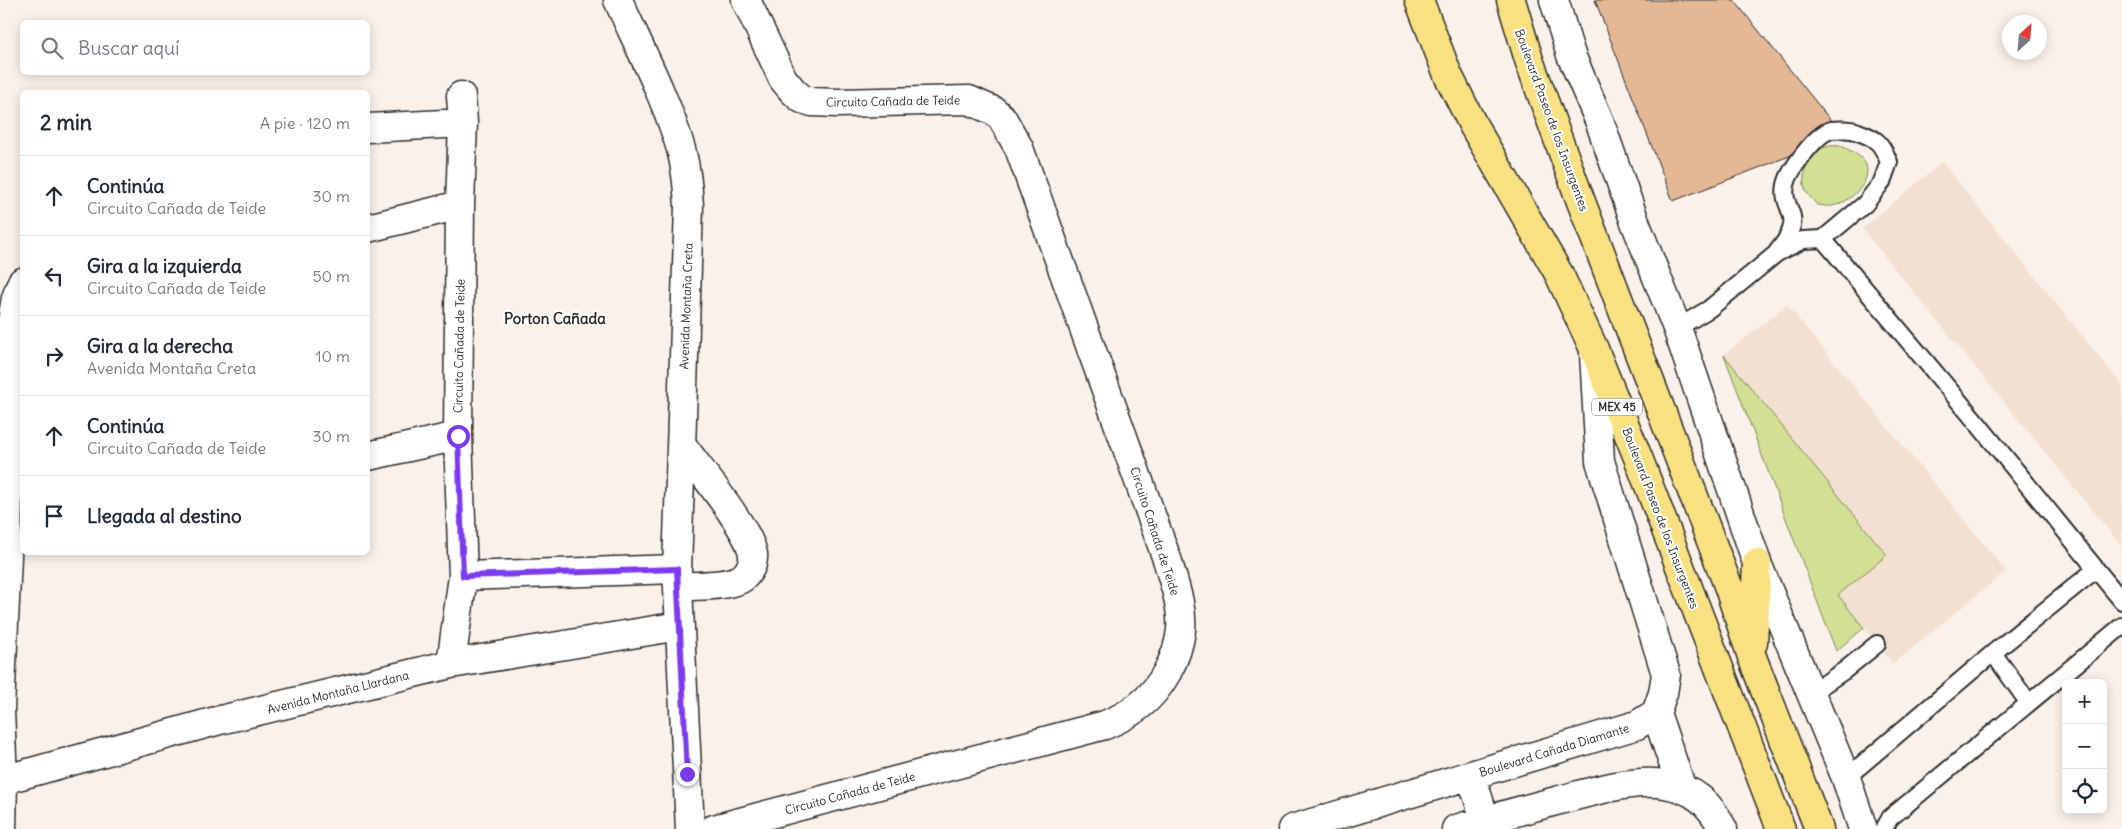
<!DOCTYPE html>
<html lang="es">
<head>
<meta charset="utf-8">
<style>
	:root { --surface:#fff; --page:#f2f2f3; --text:#1f2937; --muted:#747a83; --line:#e0e1e3 }
	body { margin:0; font-family:Delius,sans-serif; background:var(--page); color:var(--text) }
	.controls { position:absolute; right:15px; bottom:15px; display:grid; overflow:hidden; border-radius:8px; box-shadow:0 2px 12px #0003 }
	.controls button { width:45px; height:45px; display:grid; place-items:center; padding:0; border:0; border-bottom:1px solid var(--line); background:var(--surface); color:var(--text); font:25px sans-serif }
	.compass { position:absolute; left:2002px; top:15px; width:45px; height:45px; border-radius:50%; background:var(--surface); box-shadow:0 2px 12px #0003; rotate:26deg }
	.stop { position:absolute; width:15px; height:15px; margin:-11px; border:4px solid #7c3aed; border-radius:50%; background:#fff }
	.stop.end { background:#7c3aed; border-color:#fff; box-shadow:0 1px 5px #0008 }
	.list { margin:0; padding:0; list-style:none }
	h2 { display:flex; justify-content:space-between; align-items:center; height:65px; margin:0; padding:0 20px; font-size:21px }
	h2 small { font-size:16px; font-weight:400; color:var(--muted) }
	.list li { display:grid; grid-template-columns:32px 1fr auto; gap:15px; align-items:center; box-sizing:border-box; height:80px; padding:0 20px; border-top:1px solid var(--line) }
	.list b { display:block; font-size:19px; white-space:nowrap }
	.list p { margin:0; font-size:16px; white-space:nowrap; color:var(--muted) }
	.list em { font-size:16px; font-style:normal; color:var(--muted) }
	.icon { flex:none; width:28px; height:28px; fill:none; stroke:currentColor; stroke-width:2; stroke-linecap:round; stroke-linejoin:round }
	.map { position:relative; flex:none; width:2122px; height:829px; overflow:hidden }
	.search { position:absolute; background:var(--surface); box-shadow:0 2px 12px #0003; left:20px; top:20px; width:350px; height:55px; display:flex; align-items:center; gap:12px; box-sizing:border-box; padding:0 18px; border-radius:8px; color:var(--muted); font-size:19px }
	.panel { position:absolute; background:var(--surface); box-shadow:0 2px 12px #0003; left:20px; top:90px; width:350px; height:465px; border-radius:8px }
	.map>svg:first-child { display:block }
	.built { fill:#f4e0d0 }
	.green { fill:#d1e093; stroke:#7e865f }
	.building { fill:#e5b895; stroke:#2b2b2b }
	.lines { fill:none; stroke-linecap:round; stroke-linejoin:round }
	.service-casing { stroke:#2b2b2b; stroke-width:20 }
	.minor-casing { stroke:#2b2b2b; stroke-width:31 }
	.primary-casing { stroke:#2b2b2b; stroke-width:31 }
	.service { stroke:#fff; stroke-width:16 }
	.minor { stroke:#fff; stroke-width:28 }
	.primary { stroke:#f9e181; stroke-width:28 }
	.route { stroke:#7c3aed; stroke-width:6 }
	.labels { text-anchor:middle; dominant-baseline:central; stroke-width:4; stroke-linejoin:round; paint-order:stroke }
	.shield { fill:#fff; stroke:#6b6b6b; stroke-width:1 }
	.shield-label { font-size:11px; font-weight:bold; fill:#2b2b2b }
	.street-label { font-size:12px; fill:#2b2b2b; stroke:#fff }
	.quarter-label { font-size:15px; font-weight:bold; fill:#2b2b2b; stroke:#fff }
</style>
</head>
<body>
<div class="map">
<svg width="2122" height="829" viewBox="0 0 2122 829">
	<rect width="100%" height="100%" fill="#faf1ea"/>
	<filter id="ink" filterUnits="userSpaceOnUse"><feTurbulence type="fractalNoise" baseFrequency=".02" numOctaves="2"/><feDisplacementMap in="SourceGraphic" scale="10" xChannelSelector="R" yChannelSelector="G"/><feConvolveMatrix kernelMatrix="1 2 1 2 8 2 1 2 1" color-interpolation-filters="sRGB"/></filter>
	<g filter="url(#ink)">
		<!-- built -->
		<path class="built" d="M1942,162L2122,385V546L1862,229Z
			M1787,305L2006,571L1893,664L1838,595L1886,555L1724,355Z"/>
		<!-- green -->
		<path class="green" d="M1842,146C1850,151 1862,155 1866,165C1872,183 1849,203 1832,206C1828,207 1821,205 1817,205C1813,200 1807,194 1805,189C1800,174 1810,150 1826,147C1831,145 1837,146 1842,146Z
			M1724,355L1887,555L1838,595L1864,628L1836,651Z"/>
		<!-- building -->
		<path class="building" d="M1595,0H1734L1832,122L1792,155L1673,201Z"/>
		<g class="lines">
			<defs>
				<path id="service" d="M1777,252C1783,244 1791,236 1792,225C1795,211 1782,204 1786,185C1789,170 1816,134 1831,130C1838,129 1852,129 1858,132C1878,139 1881,143 1889,162L1882,182L1865,204L1823,239
					M1677,328L1709,309L1777,253L1803,240L1823,239L1978,424L2122,601
					M1993,653L2028,702
					M1811,693L1845,670L1877,644
					M1846,778L1993,653L2095,570
					M1884,829L1890,818L2122,626"/>
				<path id="minor" d="M618,0C640,49 666,98 681,149C686,168 688,187 689,206L677,569L690,829
					M1554,0L1571,55L1599,120L1635,222L1677,328L1757,563L1846,778L1863,829
					M368,128L463,123
					M368,228L460,205
					M368,456L458,436
					M463,576L677,569
					M678,587C696,585 718,587 736,581C746,578 754,566 753,554C749,529 699,469 682,445
					M451,664L463,576L458,436L460,205L463,123L461,96
					M1656,713L1682,789
					M1471,775L1485,820
					M3,780L216,721L451,664L679,626
					M2,829L3,780L0,709L7,557L11,327L16,298L22,282
					M714,829L1105,725C1117,720 1129,714 1139,706C1161,689 1178,658 1181,630C1183,607 1174,584 1168,562L1019,148L1002,118L994,111L969,100L837,103L812,102L802,99L793,91L783,79L746,0
					M1292,829L1637,725L1656,713L1663,693L1666,674L1600,461L1594,353
					M1456,829C1489,819 1522,810 1556,801C1588,793 1632,778 1665,784C1694,789 1710,803 1723,829"/>
				<path id="primary" d="M1419,0L1448,75L1473,125L1559,274L1594,349L1639,460L1781,829
					M1511,0L1529,60L1580,199L1729,588L1752,657L1819,829
					M1753,643L1757,563"/>
			</defs>
			<!-- service casing -->
			<use href="#service" class="service-casing"/>
			<!-- minor casing -->
			<use href="#minor" class="minor-casing"/>
			<!-- primary casing -->
			<use href="#primary" class="primary-casing"/>
			<!-- service -->
			<use href="#service" class="service"/>
			<!-- minor -->
			<use href="#minor" class="minor"/>
			<!-- primary -->
			<use href="#primary" class="primary"/>
		</g>
	</g>
	<g class="lines" filter="url(#ink)">
		<!-- route -->
		<path class="route" d="M458,436L463,576L677,569L687,774"/>
	</g>
	<g class="labels">
		<!-- shield labels -->
		<rect class="shield" x="1592" y="398.5" width="50" height="17" rx="4"/>
		<g class="shield-label">
			<text x="1617" y="407">MEX 45</text>
		</g>
		<!-- street labels -->
		<g class="street-label">
			<text transform="translate(893 101) rotate(-1)">Circuito Cañada de Teide</text>
			<text transform="translate(1552 120) rotate(70)">Boulevard Paseo de los Insurgentes</text>
			<text transform="translate(686 306) rotate(-88)">Avenida Montaña Creta</text>
			<text transform="translate(459 346) rotate(-89)">Circuito Cañada de Teide</text>
			<text transform="translate(1661 518) rotate(69)">Boulevard Paseo de los Insurgentes</text>
			<text transform="translate(1155 531) rotate(72)">Circuito Cañada de Teide</text>
			<text transform="translate(338 692) rotate(-14)">Avenida Montaña Llardana</text>
			<text transform="translate(1554 750) rotate(-17)">Boulevard Cañada Diamante</text>
			<text transform="translate(850 793) rotate(-15)">Circuito Cañada de Teide</text>
		</g>
		<!-- quarter labels -->
		<g class="quarter-label">
			<text x="555" y="318">Porton Cañada</text>
		</g>
	</g>
</svg>
<div class="controls">
<button>+</button>
<button>−</button>
<button><svg class="icon" aria-label="locate" viewBox="0 0 24 24"><circle cx="12" cy="12" r="6"/><path d="M12 2v4M12 18v4M2 12h4M18 12h4"/></svg></button>
</div>
<svg class="compass" viewBox="-18 -18 36 36"><path d="M0-13l5 13h-10z" fill="#e53935"/><path d="M0 13l5-13h-10z" fill="#747a83"/></svg>
<div class="stop" style="left:458px;top:436px"></div>
<div class="stop end" style="left:687px;top:774px"></div>
<div class="search"><svg class="icon" aria-label="search" viewBox="0 0 24 24"><circle cx="10" cy="10" r="6"/><path d="M15 15l6 6"/></svg>Buscar aquí</div>
<section class="panel">
<h2>2 min<small>A pie · 120 m</small></h2>
<ul class="list">
<li><svg class="icon" aria-label="ahead" viewBox="0 0 24 24"><path d="M12 20V5M6 11l6-6 6 6"/></svg><div><b>Continúa</b><p>Circuito Cañada de Teide</p></div><em>30 m</em></li>
<li><svg class="icon" aria-label="left" viewBox="0 0 24 24"><path d="M17 20v-9H6M10 6l-5 5 5 5"/></svg><div><b>Gira a la izquierda</b><p>Circuito Cañada de Teide</p></div><em>50 m</em></li>
<li><svg class="icon" aria-label="right" viewBox="0 0 24 24"><path d="M7 20v-9h11M14 6l5 5-5 5"/></svg><div><b>Gira a la derecha</b><p>Avenida Montaña Creta</p></div><em>10 m</em></li>
<li><svg class="icon" aria-label="ahead" viewBox="0 0 24 24"><path d="M12 20V5M6 11l6-6 6 6"/></svg><div><b>Continúa</b><p>Circuito Cañada de Teide</p></div><em>30 m</em></li>
<li><svg class="icon" aria-label="arrive" viewBox="0 0 24 24"><path d="M6 21V4h12l-3 4 3 4H6"/></svg><div><b>Llegada al destino</b></div></li>
</ul>
</section>
</div>
</body>
</html>
